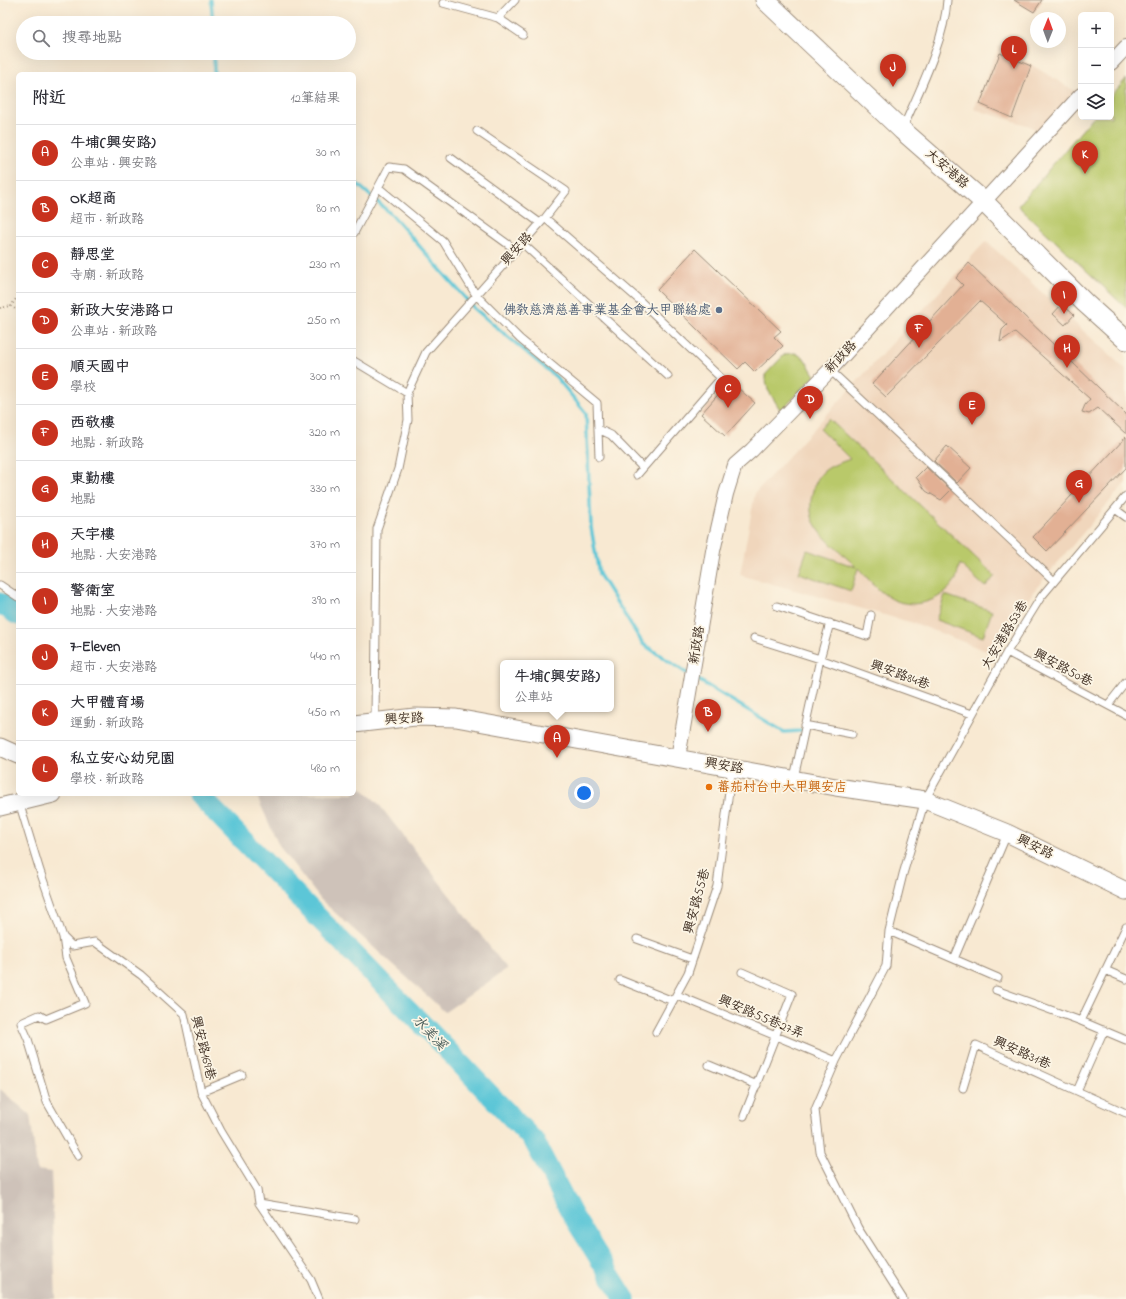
<!DOCTYPE html>
<html lang="zh-TW">
<head>
<meta charset="utf-8">
<style>
	:root { --surface:#fff; --page:#f2f2f3; --text:#2b2b33; --muted:#7c7c81; --line:#e1e1e2; --accent:#c8321e }
	body { margin:0; font-family:"Indie Flower","LXGW WenKai TC",sans-serif; background:var(--page); color:var(--text) }
	.controls { position:absolute; right:12px; top:12px; display:grid; overflow:hidden; border-radius:6px; box-shadow:0 4px 16px #0002 }
	.controls button { width:36px; height:36px; display:grid; place-items:center; padding:0; border:0; border-bottom:1px solid var(--line); background:var(--surface); color:var(--text); font:20px sans-serif }
	.compass { position:absolute; left:1030px; top:12px; width:36px; height:36px; border-radius:50%; background:var(--surface); box-shadow:0 4px 16px #0002; rotate:1deg }
	.you { position:absolute; left:584px; top:793px; width:14px; height:14px; margin:-10px; border:3px solid #fff; border-radius:50%; background:#1a73e8; box-shadow:0 0 0 6px #1a73e833 }
	.badge { display:grid; place-items:center; width:26px; height:26px; border-radius:50%; background:var(--accent); color:#fff; font-size:13px; font-weight:700 }
	.pin { position:absolute; translate:-50% -33px; filter:drop-shadow(0 1px 2px #0008) }
	.pin::after { content:''; position:absolute; top:21px; width:14px; height:12px; background:inherit; clip-path:polygon(0 0,100% 0,50% 100%) }
	.popup { position:absolute; left:500px; top:660px; width:114px; height:52px; box-sizing:border-box; display:grid; place-content:center; border-radius:6px; background:var(--surface); filter:drop-shadow(0 1px 3px #0005); font-size:13px; white-space:nowrap; color:var(--muted) }
	.popup b { font-size:15px; color:var(--text) }
	.popup::after { content:''; position:absolute; left:50%; top:100%; margin-left:-8px; border:8px solid transparent; border-top-color:var(--surface) }
	.list { margin:0; padding:0; list-style:none }
	h2 { display:flex; justify-content:space-between; align-items:center; height:52px; margin:0; padding:0 16px; font-size:17px }
	h2 small { font-size:13px; font-weight:400; color:var(--muted) }
	.list li { display:grid; grid-template-columns:26px 1fr auto; gap:12px; align-items:center; box-sizing:border-box; height:56px; padding:0 16px; border-top:1px solid var(--line) }
	.list b { display:block; font-size:15px; white-space:nowrap }
	.list p { margin:0; font-size:13px; white-space:nowrap; color:var(--muted) }
	.list em { font-size:13px; font-style:normal; color:var(--muted) }
	.icon { flex:none; width:22px; height:22px; fill:none; stroke:currentColor; stroke-width:2; stroke-linecap:round; stroke-linejoin:round }
	.map { position:relative; flex:none; width:1126px; height:1299px; overflow:hidden }
	.search { position:absolute; background:var(--surface); box-shadow:0 4px 16px #0002; left:16px; top:16px; width:340px; height:44px; display:flex; align-items:center; gap:10px; box-sizing:border-box; padding:0 14px; border-radius:22px; color:var(--muted); font-size:15px }
	.panel { position:absolute; background:var(--surface); box-shadow:0 4px 16px #0002; left:16px; top:72px; width:340px; height:724px; border-radius:6px }
	.map>svg:first-child { display:block }
	.built { fill:#f0d6bc }
	.industrial { fill:#cec2b9 }
	.green { fill:#b9c96b; stroke:#7a7a44 }
	.lines { fill:none; stroke-linecap:round; stroke-linejoin:round }
	.stream { stroke:#5cc6d7; stroke-width:3.5 }
	.river { stroke:#5cc6d7; stroke-width:21 }
	.building { fill:#e2b094 }
	.service-casing { stroke:#9a8a78; stroke-width:9 }
	.minor-casing { stroke:#9a8a78; stroke-width:16 }
	.tertiary-casing { stroke:#9a8a78; stroke-width:19 }
	.secondary-casing { stroke:#9a8a78; stroke-width:21 }
	.path { stroke:#9a8a78; stroke-width:2; stroke-dasharray:1 3; stroke-linecap:butt }
	.service { stroke:#fff; stroke-width:7 }
	.minor { stroke:#fff; stroke-width:14 }
	.tertiary { stroke:#fff; stroke-width:17 }
	.secondary { stroke:#fff; stroke-width:19 }
	.service-dot { fill:#5c6f8a; stroke:#fcf5e5; stroke-width:1.5 }
	.food-dot { fill:#e8710a; stroke:#fcf5e5; stroke-width:1.5 }
	.labels { text-anchor:middle; dominant-baseline:central; stroke-width:3.5; stroke-linejoin:round; paint-order:stroke }
	.street-label { font-size:13px; fill:#3b2a1e; stroke:#fcf5e5 }
	.service-label { font-size:13px; fill:#4e5e75; stroke:#fcf5e5; text-anchor:end }
	.food-label { font-size:13px; fill:#c56008; stroke:#fcf5e5; text-anchor:start }
	.water-label { font-size:14px; font-style:italic; fill:#455956; stroke:#fcf5e5 }
</style>
</head>
<body>
<div class="map">
<svg width="1126" height="1299" viewBox="0 0 1126 1299">
	<rect width="100%" height="100%" fill="#fcf5e5"/>
	<filter id="ink" filterUnits="userSpaceOnUse"><feTurbulence type="fractalNoise" baseFrequency=".025" numOctaves="2"/><feDisplacementMap in="SourceGraphic" scale="8" xChannelSelector="R" yChannelSelector="G"/><feConvolveMatrix kernelMatrix="1 2 1 2 8 2 1 2 1" color-interpolation-filters="sRGB"/></filter>
	<filter id="wash" filterUnits="userSpaceOnUse"><feTurbulence type="fractalNoise" baseFrequency=".012" numOctaves="4" result="noise"/><feDisplacementMap in="SourceGraphic" scale="16" xChannelSelector="R" yChannelSelector="G"/><feGaussianBlur stdDeviation="0.9" result="paint"/><feColorMatrix in="noise" values="0 0 0 0 0 0 0 0 0 0 0 0 0 0 0 0 0 1.4 0 .05"/><feComposite in="paint" operator="in"/></filter>
	<g filter="url(#wash)">
		<rect width="100%" height="100%" fill="#f8e9d2"/>
		<!-- built -->
		<path class="built" d="M999,45L1078,93L1040,133L1030,126L974,109Z
			M986,241L1126,370V482L1033,592L994,654L917,624L740,575L755,493Z"/>
		<!-- industrial -->
		<path class="industrial" d="M354,782L377,802L507,969L445,1012L321,900L279,846L256,794H354Z
			M0,1089L30,1115L37,1170L51,1172L56,1299H0Z"/>
		<!-- green -->
		<path class="green" d="M1126,79V308L1018,206L1093,117H1111V96Z
			M795,353L804,358L815,376L781,411L768,390L765,375L785,354Z
			M829,419L995,576L985,587L960,564C958,568 958,574 956,579C943,602 910,612 887,596C876,589 867,577 858,568L851,591L799,573L807,550L856,567C843,553 823,540 814,522C807,508 812,484 822,473C830,465 840,463 850,459L820,429Z
			M945,595L992,611L983,637L936,620Z"/>
		<g class="lines">
			<!-- stream -->
			<path class="stream" d="M211,0L213,23
				M214,53V74
				M354,181L392,215L475,309L556,377L586,413L591,527L599,574L643,644L688,674
				M695,678L784,732L801,731"/>
			<!-- river -->
			<path class="river" d="M0,603L18,615
				M198,794L454,1057L534,1141L573,1216L625,1299"/>
		</g>
		<g id="blocks">
			<!-- building -->
			<path class="building" d="M1014,0H1042L1034,12Z
				M1000,53L1031,66L1012,118L980,104Z
				M695,249L781,331L774,337L783,346L755,372L745,362L738,369L657,290Z
				M969,263L1126,414V434L1098,408L1089,414L1082,412L1085,405L1090,399L1015,332L1000,342L1002,330L1007,325L980,301L886,397L872,384L963,285L956,278Z
				M1062,304L1074,315L1065,325L1053,314Z
				M730,381L755,403L725,436L701,414Z
				M1126,437V468L1047,551L1033,537Z
				M947,446L971,468L957,483L934,461Z
				M926,467L951,490L941,500L926,491L916,477Z"/>
		</g>
	</g>
	<g filter="url(#ink)">
		<use href="#blocks" fill-opacity="0" stroke="#9a8a78" stroke-width="1"/>
		<g class="lines">
			<defs>
				<path id="service" d="M443,3L498,18L515,0
					M498,18L523,35
					M903,128C919,91 945,40 947,0
					M451,158L540,223
					M379,188L443,241L476,295L520,339L597,403L599,457
					M545,218L637,298L721,378L637,475
					M354,233L389,167L404,169L516,250
					M522,243L668,376
					M354,361L407,393
					M830,370L1051,578
					M598,429L611,435L643,468
					M1115,509L1126,517
					M0,585L18,597
					M777,606L867,636L871,615
					M754,638L820,659L972,714
					M1007,652L1126,715
					M1108,705L1126,682
					M375,720L377,529L398,469L408,420L407,393L426,352L545,218L566,191L477,131
					M805,725L852,734
					M794,778L820,659L830,623
					M19,802L40,871L63,937L72,946L95,942L141,975L184,1014L201,1092L221,1131L257,1190L259,1203L311,1280L319,1299
					M1007,834L954,959L889,931L903,874L925,800L1007,652L1041,597L1126,496
					M1126,927L1081,1021L1126,1040
					M889,931L886,966L836,1061L815,1110L820,1152L858,1228L903,1299
					M63,937L66,958L85,1003L46,1019L39,1015L21,1023L28,1039L47,1102L78,1156
					M637,939L692,959
					M954,959L998,978
					M1105,970L1126,979
					M742,972L792,994L744,1116
					M620,980L673,1001
					M996,990L1081,1021
					M677,995L836,1061
					M1104,1030L1077,1091L1126,1113
					M656,1032L688,973L717,886L732,767
					M709,1065L757,1085
					M963,1088L976,1045L1077,1091
					M201,1092L242,1075
					M259,1203L355,1219"/>
				<path id="minor" d="M1111,63L1126,47
					M678,758L713,551L726,494L735,465L752,450L830,370L1081,95"/>
				<path id="tertiary" d="M354,724L415,717L456,718L836,787L925,800L1007,833L1126,891
					M0,747L18,755
					M0,807L53,794"/>
				<path id="secondary" d="M765,0L902,130L983,201L1085,303L1126,340"/>
			</defs>
			<!-- service casing -->
			<use href="#service" class="service-casing"/>
			<!-- minor casing -->
			<use href="#minor" class="minor-casing"/>
			<!-- tertiary casing -->
			<use href="#tertiary" class="tertiary-casing"/>
			<!-- secondary casing -->
			<use href="#secondary" class="secondary-casing"/>
			<!-- path -->
			<path class="path" d="M18,296L11,306L18,311
				M0,308L11,306"/>
			<!-- service -->
			<use href="#service" class="service"/>
			<!-- minor -->
			<use href="#minor" class="minor"/>
			<!-- tertiary -->
			<use href="#tertiary" class="tertiary"/>
			<!-- secondary -->
			<use href="#secondary" class="secondary"/>
		</g>
	</g>
	<!-- markers -->
	<circle class="service-dot" cx="719" cy="310" r="4"/>
	<circle class="food-dot" cx="709" cy="787" r="4"/>
	<g class="labels">
		<!-- street labels -->
		<g class="street-label">
			<text transform="translate(947 169) rotate(41)">大安港路</text>
			<text transform="translate(517 249) rotate(-48)">興安路</text>
			<text transform="translate(841 357) rotate(-47)">新政路</text>
			<text transform="translate(1005 635) rotate(-59)">大安港路53巷</text>
			<text transform="translate(697 645) rotate(-81)">新政路</text>
			<text transform="translate(1063 668) rotate(28)">興安路50巷</text>
			<text transform="translate(900 675) rotate(20)">興安路84巷</text>
			<text transform="translate(404 719) rotate(-3)">興安路</text>
			<text transform="translate(724 766) rotate(10)">興安路</text>
			<text transform="translate(1035 847) rotate(26)">興安路</text>
			<text transform="translate(697 901) rotate(-75)">興安路55巷</text>
			<text transform="translate(761 1017) rotate(23)">興安路55巷27弄</text>
			<text transform="translate(203 1048) rotate(76)">興安路169巷</text>
			<text transform="translate(1022 1053) rotate(24)">興安路31巷</text>
		</g>
		<!-- service labels -->
		<g class="service-label">
			<text x="711" y="310">佛教慈濟慈善事業基金會大甲聯絡處</text>
		</g>
		<!-- food labels -->
		<g class="food-label">
			<text x="717" y="787">蕃茄村台中大甲興安店</text>
		</g>
		<!-- water labels -->
		<g class="water-label">
			<text transform="translate(429 1033) rotate(46)">水美溪</text>
		</g>
	</g>
</svg>
<div class="controls">
<button>+</button>
<button>−</button>
<button><svg class="icon" aria-label="layers" viewBox="0 0 24 24"><path d="M12 4l9 5-9 5-9-5zM3 14l9 5 9-5"/></svg></button>
</div>
<svg class="compass" viewBox="-18 -18 36 36"><path d="M0-13l5 13h-10z" fill="#e53935"/><path d="M0 13l5-13h-10z" fill="#7c7c81"/></svg>
<div class="you"></div>
<div class="pin badge" style="left:557px;top:758px">A</div>
<div class="popup"><b>牛埔(興安路)</b>公車站</div>
<div class="pin badge" style="left:708px;top:732px">B</div>
<div class="pin badge" style="left:728px;top:408px">C</div>
<div class="pin badge" style="left:810px;top:419px">D</div>
<div class="pin badge" style="left:972px;top:425px">E</div>
<div class="pin badge" style="left:919px;top:348px">F</div>
<div class="pin badge" style="left:1079px;top:503px">G</div>
<div class="pin badge" style="left:1067px;top:368px">H</div>
<div class="pin badge" style="left:1064px;top:314px">I</div>
<div class="pin badge" style="left:893px;top:87px">J</div>
<div class="pin badge" style="left:1085px;top:174px">K</div>
<div class="pin badge" style="left:1014px;top:69px">L</div>
<div class="search"><svg class="icon" aria-label="search" viewBox="0 0 24 24"><circle cx="10" cy="10" r="6"/><path d="M15 15l6 6"/></svg>搜尋地點</div>
<section class="panel">
<h2>附近<small>12筆結果</small></h2>
<ul class="list">
<li><span class="badge">A</span><div><b>牛埔(興安路)</b><p>公車站 · 興安路</p></div><em>30 m</em></li>
<li><span class="badge">B</span><div><b>OK超商</b><p>超市 · 新政路</p></div><em>80 m</em></li>
<li><span class="badge">C</span><div><b>靜思堂</b><p>寺廟 · 新政路</p></div><em>230 m</em></li>
<li><span class="badge">D</span><div><b>新政大安港路口</b><p>公車站 · 新政路</p></div><em>250 m</em></li>
<li><span class="badge">E</span><div><b>順天國中</b><p>學校</p></div><em>300 m</em></li>
<li><span class="badge">F</span><div><b>西敬樓</b><p>地點 · 新政路</p></div><em>320 m</em></li>
<li><span class="badge">G</span><div><b>東勤樓</b><p>地點</p></div><em>330 m</em></li>
<li><span class="badge">H</span><div><b>天宇樓</b><p>地點 · 大安港路</p></div><em>370 m</em></li>
<li><span class="badge">I</span><div><b>警衛室</b><p>地點 · 大安港路</p></div><em>390 m</em></li>
<li><span class="badge">J</span><div><b>7-Eleven</b><p>超市 · 大安港路</p></div><em>440 m</em></li>
<li><span class="badge">K</span><div><b>大甲體育場</b><p>運動 · 新政路</p></div><em>450 m</em></li>
<li><span class="badge">L</span><div><b>私立安心幼兒園</b><p>學校 · 新政路</p></div><em>480 m</em></li>
</ul>
</section>
</div>
</body>
</html>
